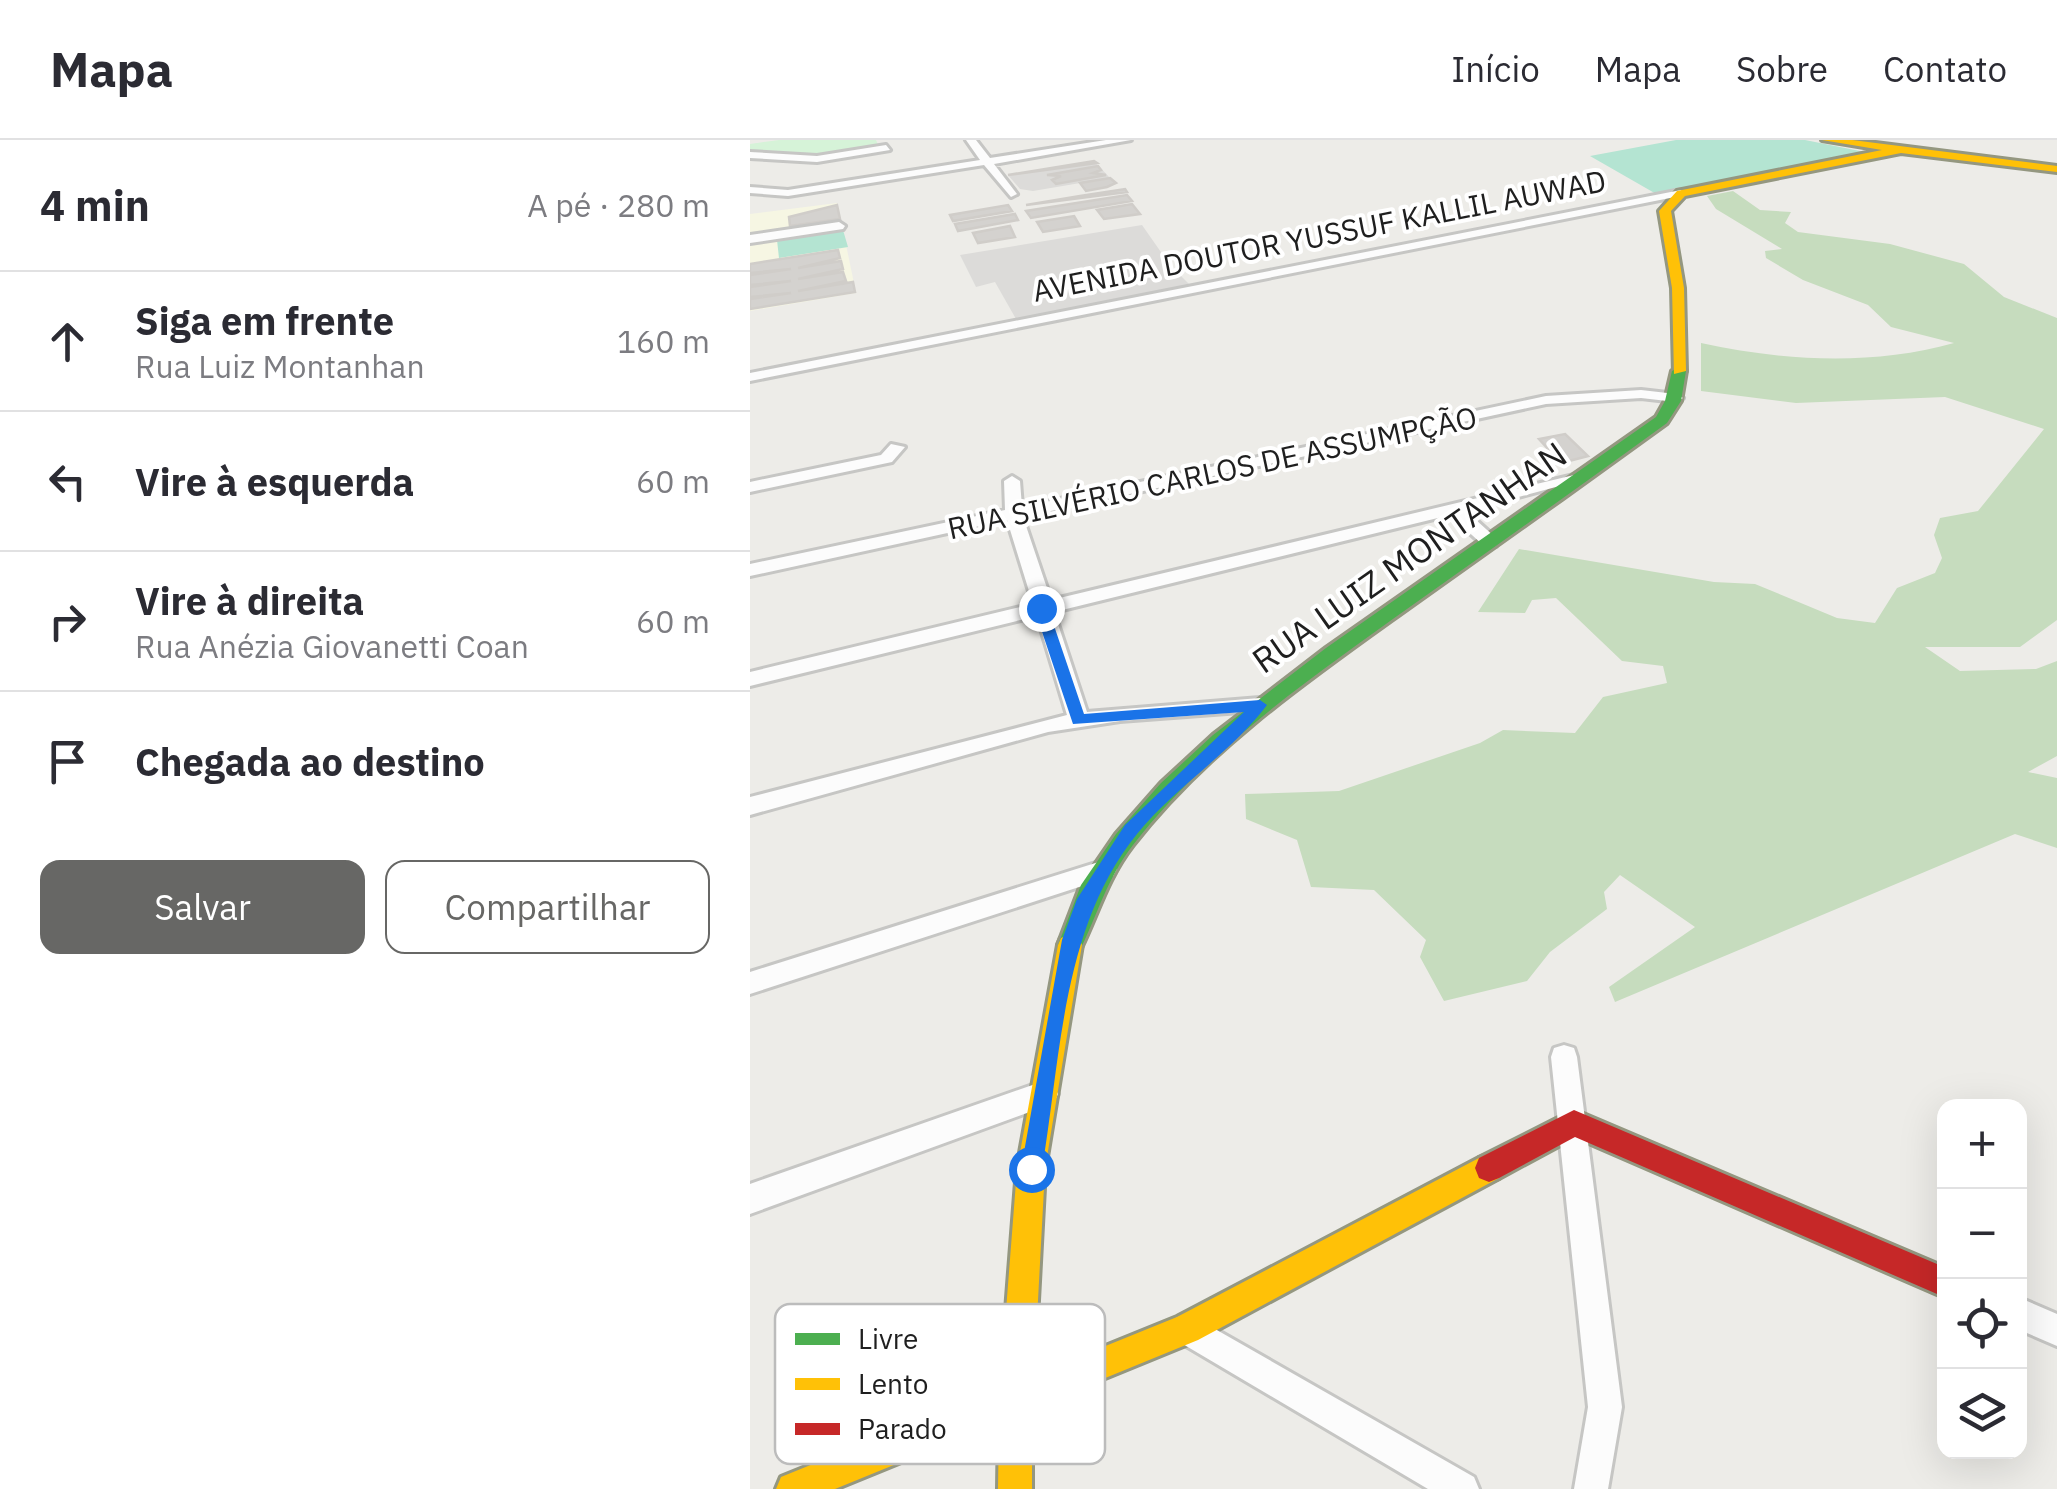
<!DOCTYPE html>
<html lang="pt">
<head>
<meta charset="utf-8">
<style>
	:root { --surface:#fff; --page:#f7f7f7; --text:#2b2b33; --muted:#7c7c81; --line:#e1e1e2; --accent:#676765 }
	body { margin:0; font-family:"IBM Plex Sans",sans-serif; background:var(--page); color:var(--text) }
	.controls { position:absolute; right:30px; bottom:30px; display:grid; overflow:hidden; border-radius:20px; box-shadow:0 10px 40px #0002 }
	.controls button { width:90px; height:90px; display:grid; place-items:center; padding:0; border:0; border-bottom:2px solid var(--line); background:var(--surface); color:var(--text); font:50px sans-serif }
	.stop { position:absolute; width:30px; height:30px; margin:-22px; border:8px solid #1a73e8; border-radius:50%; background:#fff }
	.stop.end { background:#1a73e8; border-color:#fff; box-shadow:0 2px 10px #0008 }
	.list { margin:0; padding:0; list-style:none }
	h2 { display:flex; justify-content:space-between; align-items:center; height:130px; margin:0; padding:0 40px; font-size:42px }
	h2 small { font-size:32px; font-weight:400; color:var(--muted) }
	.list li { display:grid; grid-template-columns:65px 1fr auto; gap:30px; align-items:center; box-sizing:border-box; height:140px; padding:0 40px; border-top:2px solid var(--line) }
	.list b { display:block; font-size:38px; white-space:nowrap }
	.list p { margin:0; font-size:32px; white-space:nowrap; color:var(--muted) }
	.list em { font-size:32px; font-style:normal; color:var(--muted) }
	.actions { display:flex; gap:20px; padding:30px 40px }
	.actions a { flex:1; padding:22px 0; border:2px solid var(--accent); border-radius:20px; text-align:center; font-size:35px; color:var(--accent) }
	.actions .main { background:var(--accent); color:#fff }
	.icon { flex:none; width:55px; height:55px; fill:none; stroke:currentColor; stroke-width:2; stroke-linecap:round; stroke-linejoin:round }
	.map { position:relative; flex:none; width:1307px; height:1349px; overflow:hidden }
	header { display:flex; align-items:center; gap:60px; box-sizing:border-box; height:140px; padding:0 50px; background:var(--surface); border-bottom:2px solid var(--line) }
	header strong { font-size:48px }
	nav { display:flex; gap:55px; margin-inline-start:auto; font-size:35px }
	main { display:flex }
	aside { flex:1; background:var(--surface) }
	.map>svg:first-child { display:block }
	.residential { fill:#dcdbd9 }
	.education { fill:#f6f6e3 }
	.forest { fill:#c6dcbe }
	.park { fill:#d6f3d8 }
	.pitch { fill:#b4e4d2 }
	.building { fill:#d4d2cf; stroke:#d0cdc9; stroke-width:2.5 }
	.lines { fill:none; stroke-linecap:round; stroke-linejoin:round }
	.street-casing { stroke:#c6c6c4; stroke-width:6 }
	.fast-casing { stroke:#949780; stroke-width:6 }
	.slow-casing { stroke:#949780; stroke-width:6 }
	.jam-casing { stroke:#949780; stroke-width:6 }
	.street { fill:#fcfcfc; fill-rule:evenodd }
	.fast { fill:#4caf50; fill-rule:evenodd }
	.slow { fill:#ffc107; fill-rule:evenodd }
	.jam { fill:#c62828; fill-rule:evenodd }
	.route { fill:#1a73e8 }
	.labels { text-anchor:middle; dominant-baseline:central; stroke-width:8; stroke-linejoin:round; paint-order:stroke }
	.far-street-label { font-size:30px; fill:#1f1f1f; stroke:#fff }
	.street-label { font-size:35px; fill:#1f1f1f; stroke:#fff }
	.key { fill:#fff; stroke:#bcbcbc; stroke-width:2.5 }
	.key-label { font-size:28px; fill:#1f1f1f }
</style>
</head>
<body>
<header>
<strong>Mapa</strong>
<nav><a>Início</a><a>Mapa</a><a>Sobre</a><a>Contato</a></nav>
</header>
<main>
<aside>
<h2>4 min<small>A pé · 280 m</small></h2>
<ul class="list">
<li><svg class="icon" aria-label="ahead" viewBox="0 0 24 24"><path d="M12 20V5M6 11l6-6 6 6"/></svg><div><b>Siga em frente</b><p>Rua Luiz Montanhan</p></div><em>160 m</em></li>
<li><svg class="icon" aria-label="left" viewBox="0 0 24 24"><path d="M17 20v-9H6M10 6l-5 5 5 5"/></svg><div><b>Vire à esquerda</b></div><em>60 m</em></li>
<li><svg class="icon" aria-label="right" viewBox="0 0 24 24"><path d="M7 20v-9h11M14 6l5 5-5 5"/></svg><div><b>Vire à direita</b><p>Rua Anézia Giovanetti Coan</p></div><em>60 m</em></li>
<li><svg class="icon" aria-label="arrive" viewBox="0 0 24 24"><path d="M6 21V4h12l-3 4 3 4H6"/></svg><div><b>Chegada ao destino</b></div></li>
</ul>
<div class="actions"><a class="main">Salvar</a><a>Compartilhar</a></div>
</aside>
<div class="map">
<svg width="1307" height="1349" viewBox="0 0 1307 1349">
	<rect width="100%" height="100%" fill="#edece8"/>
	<!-- residential -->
	<path class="residential" d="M344,21L360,38L283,51L270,49L258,35Z
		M392,85L420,125L440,145L266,179L245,142L226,147L210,115Z"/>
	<!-- education -->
	<path class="education" d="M87,63L90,81L0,94V74Z
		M93,90L106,153L0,171V104Z"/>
	<!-- forest -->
	<path class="forest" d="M983,51L1010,70L1041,72L1035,83L1048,92L1140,104L1214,124L1254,157L1307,178V480L1270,507H1175L1210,531L1286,529L1307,521V616L1278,632L1307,638V708L1265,694L865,862L859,847L945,787L870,735L854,752L857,769L800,812L777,841L694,861L670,817L676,800L624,750L561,747L547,700L496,679L495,654L589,651L730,603L753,590L825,593L853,557L917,543L913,526L872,521L806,458L782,460L775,473L728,472L769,409L964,442L1005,444L1087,478L1125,483L1147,448L1185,433L1192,418L1184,395L1190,378L1228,371L1294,289L1195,257L1046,263L951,251V203C1033,221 1122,226 1204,203L1141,187L1118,165L1053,140L1016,118L1015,111L1032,109L966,69L957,56Z"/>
	<!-- park -->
	<path class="park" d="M29,0H126L129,7L69,17L0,14V4Z"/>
	<!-- pitch -->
	<path class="pitch" d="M926,0H1055L1115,12L908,55L840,16Z
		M93,90L98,107L29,118L27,100Z"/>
	<!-- building -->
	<path class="building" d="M344,21L347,23L258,35Z
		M348,26L351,30L343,33L356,35L306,44L302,40L311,36L297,35Z
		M360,38L366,43L357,47L336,51L330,43Z
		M375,49L377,52L276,65L330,56Z
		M377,55L382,61L281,78L276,71Z
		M382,64L390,74L354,79L347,70Z
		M87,65L90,79L40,86L39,77Z
		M258,65L262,71L203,81L200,75Z
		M265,74L268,80L208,91L205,84Z
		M324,76L330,86L293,92L287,82Z
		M260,86L265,97L228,103L223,93Z
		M88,110L90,118L48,128L91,121L93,129L48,139L93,132L96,141L48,151L103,142L105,152L0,169V159L41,153L0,157V147L41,141L0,145V135L41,129L0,133V124Z
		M815,294L838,316L811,323L789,299Z"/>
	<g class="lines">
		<defs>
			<path id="street" d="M216,0H226L240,18L356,0H381L244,24L267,54L261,57L234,25L38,56L0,53V47L38,50L230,20Z
				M136,5L140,10L67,22L0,18V12L67,16Z
				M931,50L935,55L0,241V233Z
				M89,82L95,86L93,89L0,103V95Z
				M891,250L926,254L933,258L926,262L891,258L796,264L273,377L301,460L824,335L832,340L716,371L746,398V406H734L700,375L304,472L337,572L510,558L520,565L517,570L370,581L298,592L0,675V657L317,575L287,476L0,546V532L283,464L257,380L0,436V424L255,370L254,341L262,336L270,341L272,367L796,256Z
				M141,304L155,307L142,322L0,352V342L131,315Z
				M355,720L363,722L367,729L363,736L0,854V832Z
				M814,905L824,908L827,917L872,1267L858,1349H824L838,1267L801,917L804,908Z
				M294,941L304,945L308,954L304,963L0,1074V1044Z
				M1270,1158L1307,1174V1206L1270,1190Z
				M437,1173L724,1337L729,1349H678L426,1200L421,1189L426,1178Z"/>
			<path id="fast" d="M929,227L936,231L931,261L917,283C833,344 749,404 664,464C565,535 459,607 383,705C356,740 348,774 329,812L320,816L311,812L308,805L331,745L366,694L411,643L463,595L576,508L906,277L915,261L922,231Z"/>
			<path id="slow" d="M1072,0H1102L1307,26V32L1151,13L935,56L921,71L934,148L936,231L924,234L922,148L909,71L927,51L1132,10Z
				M320,794L329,798L332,805L295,1029L284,1235L427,1177L729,1018L739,1014L749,1018L753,1028L749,1038L448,1200L282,1268V1349H248L249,1282L85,1349H26L31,1337L250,1248L267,1029L308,805L311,798Z"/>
			<path id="jam" d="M824,970L1194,1127V1157L825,997L749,1038L739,1042L729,1038L725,1028L729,1018Z"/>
		</defs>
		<!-- street casing -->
		<use href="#street" class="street-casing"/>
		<!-- fast casing -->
		<use href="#fast" class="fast-casing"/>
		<!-- slow casing -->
		<use href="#slow" class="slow-casing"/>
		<!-- jam casing -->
		<use href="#jam" class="jam-casing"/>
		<!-- street -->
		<use href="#street" class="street"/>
		<!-- fast -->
		<use href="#fast" class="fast"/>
		<!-- slow -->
		<use href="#slow" class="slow"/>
		<!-- jam -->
		<use href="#jam" class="jam"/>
	</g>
	<!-- route -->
	<path class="route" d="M291,464L298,468L334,574L510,560L517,565C481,613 425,647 387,694C312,786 311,916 292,1029L281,1039L271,1029L312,800L327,759L375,685L494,572L323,584L284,468Z"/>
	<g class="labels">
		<!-- far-street labels -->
		<g class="far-street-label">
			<text transform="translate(569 95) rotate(-11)">AVENIDA DOUTOR YUSSUF KALLIL AUWAD</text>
			<text transform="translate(462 332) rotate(-12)">RUA SILVÉRIO CARLOS DE ASSUMPÇÃO</text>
		</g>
		<!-- street labels -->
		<g class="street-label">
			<text transform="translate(659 417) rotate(-35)">RUA LUIZ MONTANHAN</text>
		</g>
	</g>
	<!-- legend -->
	<rect x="25" y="1164" width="330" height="160" rx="15" class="key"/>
	<rect x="45" y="1193" width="45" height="12" fill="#4caf50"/>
	<rect x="45" y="1238" width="45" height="12" fill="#ffc107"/>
	<rect x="45" y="1283" width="45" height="12" fill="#c62828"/>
	<g class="key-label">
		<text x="108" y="1209">Livre</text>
		<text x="108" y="1254">Lento</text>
		<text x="108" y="1299">Parado</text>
	</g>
</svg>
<div class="controls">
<button>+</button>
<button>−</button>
<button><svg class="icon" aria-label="locate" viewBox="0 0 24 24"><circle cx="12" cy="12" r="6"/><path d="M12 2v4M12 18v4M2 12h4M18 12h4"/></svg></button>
<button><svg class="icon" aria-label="layers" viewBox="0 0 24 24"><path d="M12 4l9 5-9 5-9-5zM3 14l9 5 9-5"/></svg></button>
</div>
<div class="stop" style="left:281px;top:1029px"></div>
<div class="stop end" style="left:291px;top:468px"></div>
</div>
</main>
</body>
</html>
